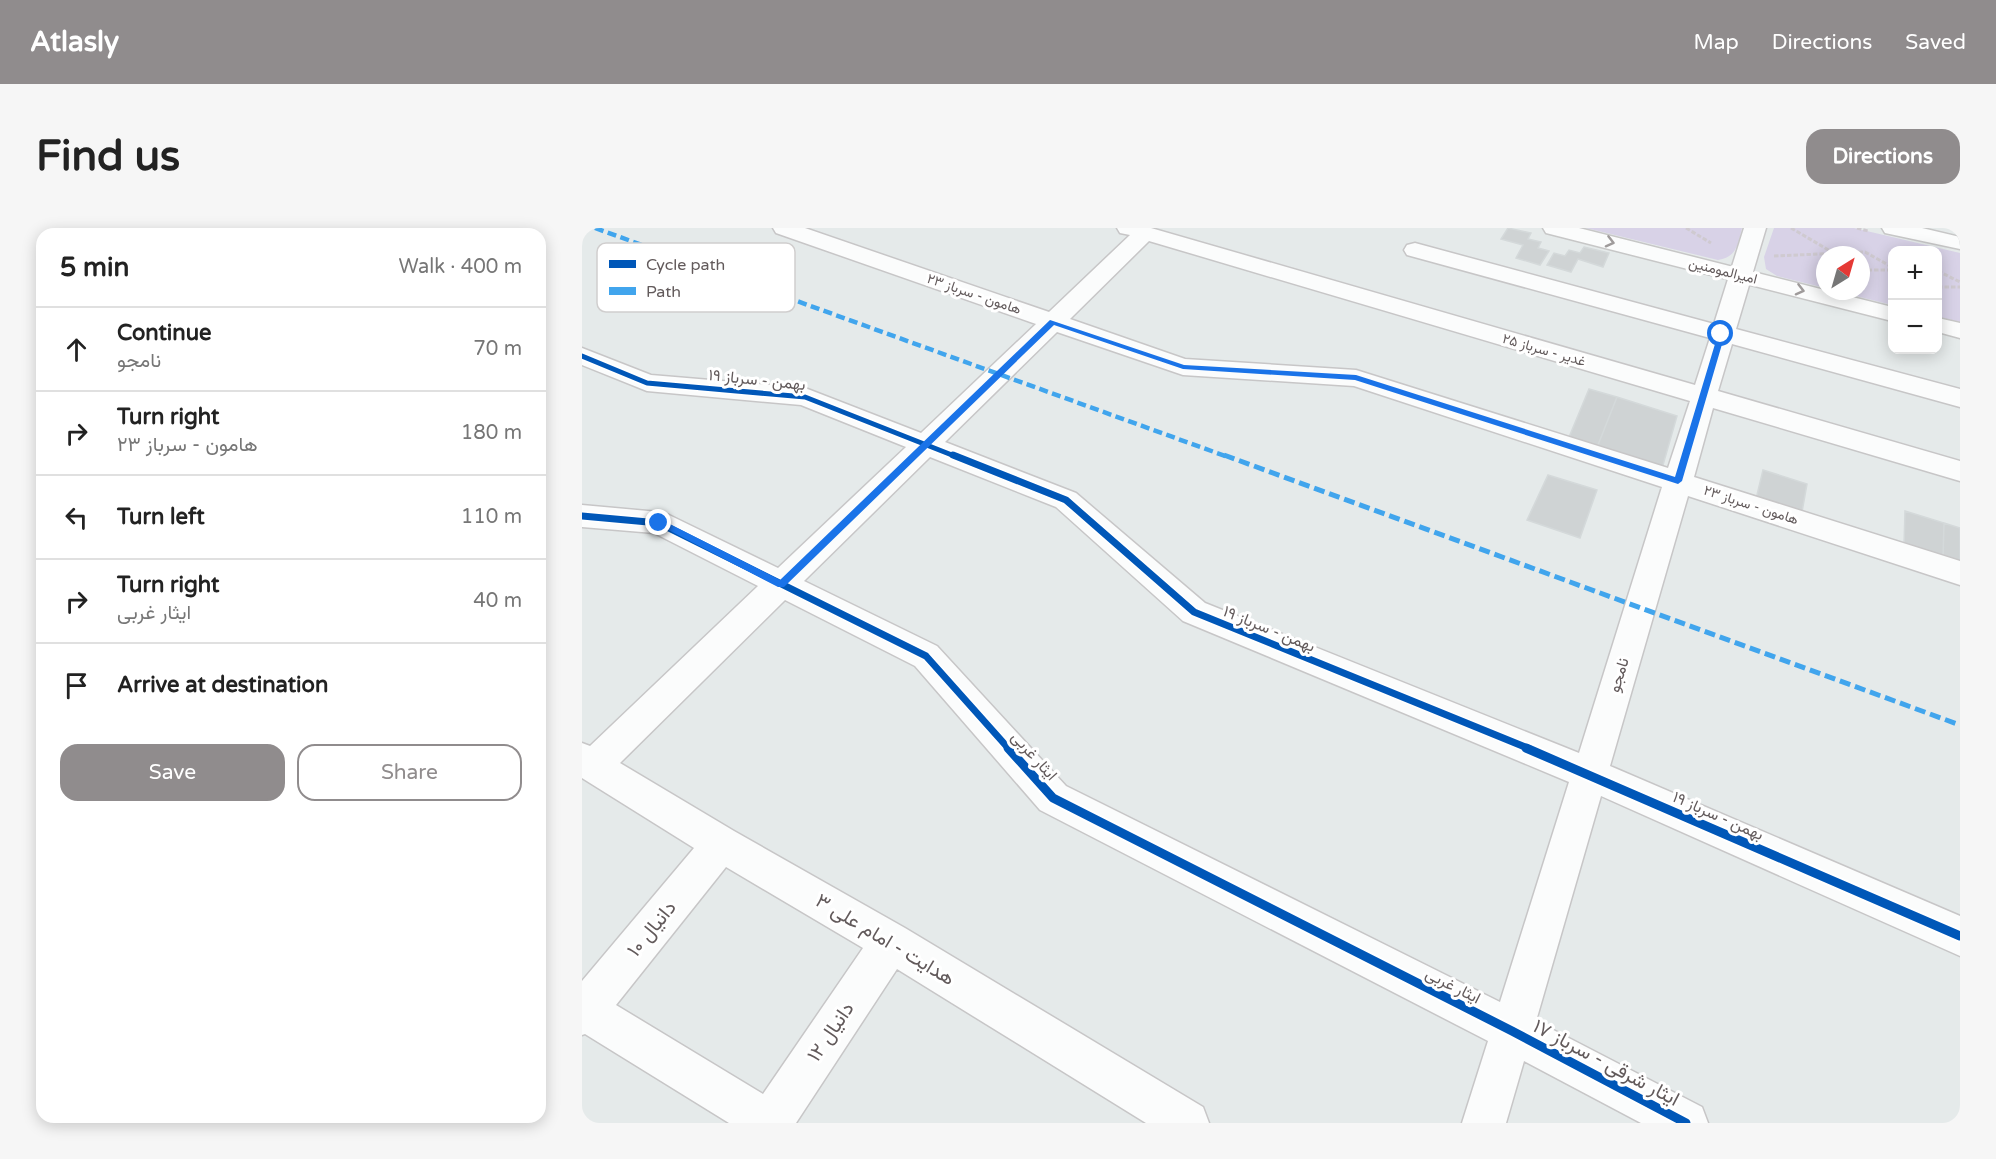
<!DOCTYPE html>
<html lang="en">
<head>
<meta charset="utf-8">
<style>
	:root { --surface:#fff; --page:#f6f6f6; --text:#222; --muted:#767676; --line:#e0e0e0; --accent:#908c8d }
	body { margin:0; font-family:"Varela Round",Vazirmatn,sans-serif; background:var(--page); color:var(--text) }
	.controls { position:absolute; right:18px; top:18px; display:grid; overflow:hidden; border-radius:12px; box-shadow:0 3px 15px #0003 }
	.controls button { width:54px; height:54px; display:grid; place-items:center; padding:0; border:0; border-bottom:2px solid var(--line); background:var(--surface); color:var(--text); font:30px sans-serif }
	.compass { position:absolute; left:1234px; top:18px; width:54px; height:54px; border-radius:50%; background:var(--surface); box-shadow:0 3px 15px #0003; rotate:37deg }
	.stop { position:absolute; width:18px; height:18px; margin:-14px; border:4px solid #1a73e8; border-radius:50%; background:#fff }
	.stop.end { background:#1a73e8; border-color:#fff; box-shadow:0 2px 6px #0008 }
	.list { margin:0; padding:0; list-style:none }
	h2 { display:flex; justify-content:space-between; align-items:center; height:78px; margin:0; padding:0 24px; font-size:26px }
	h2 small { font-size:20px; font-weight:400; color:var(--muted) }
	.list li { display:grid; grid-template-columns:39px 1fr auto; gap:18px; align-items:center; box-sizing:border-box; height:84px; padding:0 24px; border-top:2px solid var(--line) }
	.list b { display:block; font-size:22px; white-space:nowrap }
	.list p { margin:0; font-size:20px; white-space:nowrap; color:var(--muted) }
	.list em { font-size:20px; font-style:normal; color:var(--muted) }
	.actions { display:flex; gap:12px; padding:18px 24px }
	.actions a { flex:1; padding:14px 0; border:2px solid var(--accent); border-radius:18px; text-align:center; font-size:21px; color:var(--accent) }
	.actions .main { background:var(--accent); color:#fff }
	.icon { flex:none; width:33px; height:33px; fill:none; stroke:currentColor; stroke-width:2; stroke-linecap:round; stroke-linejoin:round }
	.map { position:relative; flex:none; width:1378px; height:895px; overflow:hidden; border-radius:18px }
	header { display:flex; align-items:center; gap:36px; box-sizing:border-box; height:84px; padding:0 30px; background:var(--accent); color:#fff }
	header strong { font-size:28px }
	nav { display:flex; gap:33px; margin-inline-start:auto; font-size:21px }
	.intro { display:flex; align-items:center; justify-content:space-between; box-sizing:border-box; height:144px; padding:0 36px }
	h1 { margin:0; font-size:42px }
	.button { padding:15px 27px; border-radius:18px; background:var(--accent); color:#fff; font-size:21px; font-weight:700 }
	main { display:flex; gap:36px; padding:0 36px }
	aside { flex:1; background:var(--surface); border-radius:18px; box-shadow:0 3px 15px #0003 }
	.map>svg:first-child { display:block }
	.green { fill:#d8d2e7 }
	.building { fill:#cfd3d4; stroke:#d4d9da; stroke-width:1.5 }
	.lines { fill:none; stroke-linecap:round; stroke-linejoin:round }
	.street-casing { stroke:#c7c6c7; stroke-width:3 }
	.secondary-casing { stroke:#c7c7c7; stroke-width:3 }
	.path { stroke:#cfcad0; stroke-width:3; stroke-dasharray:4.5 2; stroke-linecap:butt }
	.street { fill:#fbfcfc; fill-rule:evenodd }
	.secondary { fill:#fbfcfc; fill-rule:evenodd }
	.quiet-far1 { stroke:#41a5ed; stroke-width:4.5; stroke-dasharray:9 4.5; stroke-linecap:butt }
	.quiet { stroke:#41a5ed; stroke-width:5; stroke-dasharray:11 5; stroke-linecap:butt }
	.cycleway-far2-casing { stroke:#fff; stroke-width:8 }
	.cycleway-far1-casing { stroke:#fff; stroke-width:10 }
	.cycleway-casing { stroke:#fff; stroke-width:13 }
	.cycleway-far2 { stroke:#0057b8; stroke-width:5 }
	.cycleway-far1 { stroke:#0057b8; stroke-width:7 }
	.cycleway { stroke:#0057b8; stroke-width:9 }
	.oneway { stroke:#9f9b9b }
	.route { fill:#1a73e8 }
	.labels { text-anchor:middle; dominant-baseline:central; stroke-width:6; stroke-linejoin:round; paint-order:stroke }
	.far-street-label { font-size:14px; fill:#625a5b; stroke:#fff }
	.street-label { font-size:16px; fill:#625a5b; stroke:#fff }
	.near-street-label { font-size:20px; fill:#625a5b; stroke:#fff }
	.key { fill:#fff; stroke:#d0cece; stroke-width:1.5 }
	.key-label { font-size:16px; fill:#625a5b }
</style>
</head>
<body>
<header>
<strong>Atlasly</strong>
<nav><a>Map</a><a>Directions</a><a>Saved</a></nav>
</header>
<div class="intro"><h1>Find us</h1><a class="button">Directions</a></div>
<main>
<aside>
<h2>5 min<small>Walk · 400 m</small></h2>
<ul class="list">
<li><svg class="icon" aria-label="ahead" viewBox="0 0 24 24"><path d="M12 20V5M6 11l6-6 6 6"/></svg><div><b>Continue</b><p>نامجو</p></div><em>70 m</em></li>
<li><svg class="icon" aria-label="right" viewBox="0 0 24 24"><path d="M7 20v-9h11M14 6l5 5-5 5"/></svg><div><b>Turn right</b><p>هامون - سرباز ۲۳</p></div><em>180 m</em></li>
<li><svg class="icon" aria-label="left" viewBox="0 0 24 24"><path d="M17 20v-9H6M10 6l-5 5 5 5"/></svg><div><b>Turn left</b></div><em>110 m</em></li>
<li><svg class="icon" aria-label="right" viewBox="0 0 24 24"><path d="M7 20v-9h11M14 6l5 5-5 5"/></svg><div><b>Turn right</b><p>ایثار غربی</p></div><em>40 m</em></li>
<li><svg class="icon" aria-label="arrive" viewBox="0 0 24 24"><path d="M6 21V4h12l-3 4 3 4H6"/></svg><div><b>Arrive at destination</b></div></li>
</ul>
<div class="actions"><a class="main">Save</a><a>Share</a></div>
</aside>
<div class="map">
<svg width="1378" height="895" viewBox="0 0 1378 895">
	<rect width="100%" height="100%" fill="#e5eaea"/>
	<!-- green -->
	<path class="green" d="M1004,0H1160C1156,16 1155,29 1136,32Z
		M1192,0H1272L1378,25V94L1356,89V22H1310V77L1254,63H1279V27H1243V60L1195,48L1184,41L1182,29Z"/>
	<!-- building -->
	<path class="building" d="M926,0L949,5L946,11L959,14L956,20L967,23L958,37L934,30L941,17L919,11Z
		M1002,19L1027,25L1021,39L996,31L989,44L965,37L972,25L983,28L987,22L998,25Z
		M1007,161L1035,169L1014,222L985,214Z
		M1035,169L1095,188L1079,244L1014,222Z
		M1181,242L1225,256L1220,284L1174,271Z
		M966,247L1015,262L998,310L945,292Z
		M1323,283L1362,295L1361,330L1322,317Z
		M1362,295L1378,300V335L1361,330Z"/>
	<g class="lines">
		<defs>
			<path id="street" d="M191,0H223L467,84L548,7L538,5L535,0H569L1113,157L1128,110L825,27L822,22L825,17L833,15L1132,96L1162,0H1184L1154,101L1378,161V179L1150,116L1136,163L1378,233V253L1131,180L1112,249L1378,333V357L1106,268L1028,538L1378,688V728L1019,568L954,793L1120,879L1126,895H1059L942,833L924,895H880L906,813L458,582L333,438L203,372L38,535L152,603L323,700L621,879L627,895H564L315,741L214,895H147L3,806L0,807V753L112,620L0,550V515L8,518L176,358L72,305L0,299V277L77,284L87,287L196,340L324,219L219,177L65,163L0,137V120L69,147L223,160L339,205L454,96L194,5ZM567,13L1108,173L1086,240L774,142L603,131L488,91ZM475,104L601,147L772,158L1080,259L997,525L623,375L494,265L363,214ZM348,229L474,279L601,393L987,554L918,774L484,558L355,418L222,353ZM144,639L281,720L181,866L34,777Z"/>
			<path id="secondary" d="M961,0H997L1310,79V93L964,5Z
				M1300,0H1340L1378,9V21L1303,5Z
				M1356,90L1378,95V110L1356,104Z"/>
		</defs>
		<!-- street casing -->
		<use href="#street" class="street-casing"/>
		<!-- secondary casing -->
		<use href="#secondary" class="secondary-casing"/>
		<!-- path -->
		<path class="path" d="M1104,0L1129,15
			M1209,0L1250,24
			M1275,0L1286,3
			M1192,28L1283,24L1310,39
			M1279,42H1310
			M1356,43L1378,54
			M1356,59H1378"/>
		<!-- street -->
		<use href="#street" class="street"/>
		<!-- secondary -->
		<use href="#secondary" class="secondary"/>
		<!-- quiet-far1 -->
		<path class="quiet-far1" d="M13,0L646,229"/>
		<!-- quiet -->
		<path class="quiet" d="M642,227L1378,497"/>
		<defs>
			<path id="cycleway-far2" d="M0,128L65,155L223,169L375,229"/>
			<path id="cycleway-far1" d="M371,227L484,272L612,384L948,521
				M0,288L77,295L344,428L427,521"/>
			<path id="cycleway" d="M426,520L471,570L930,803L1104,895
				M944,520L1378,708"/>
		</defs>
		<!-- cycleway-far2 casing -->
		<use href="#cycleway-far2" class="cycleway-far2-casing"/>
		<!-- cycleway-far1 casing -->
		<use href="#cycleway-far1" class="cycleway-far1-casing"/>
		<!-- cycleway casing -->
		<use href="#cycleway" class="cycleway-casing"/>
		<!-- cycleway-far2 -->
		<use href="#cycleway-far2" class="cycleway-far2"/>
		<!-- cycleway-far1 -->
		<use href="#cycleway-far1" class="cycleway-far1"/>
		<!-- cycleway -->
		<use href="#cycleway" class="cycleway"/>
	</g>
	<!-- one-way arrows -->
	<defs><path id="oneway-chevron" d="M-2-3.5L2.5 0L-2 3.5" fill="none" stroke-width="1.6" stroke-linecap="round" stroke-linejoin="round" transform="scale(1.5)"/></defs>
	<g class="oneway">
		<use href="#oneway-chevron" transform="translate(1028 14) rotate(14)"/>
		<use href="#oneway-chevron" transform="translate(1218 62) rotate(14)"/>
	</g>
	<!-- route -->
	<path class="route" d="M468,92L602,137L774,147L1093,249L1136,106L1139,104L1143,106L1100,253L1096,256L773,152L601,141L472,97L202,359H196L73,295L74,292H80L198,352Z"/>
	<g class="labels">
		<!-- far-street labels -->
		<g class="far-street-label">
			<text transform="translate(1141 43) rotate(14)">امیرالمومنین</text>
			<text transform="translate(392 66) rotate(19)">هامون - سرباز ۲۳</text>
			<text transform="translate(962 122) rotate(16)">غدیر - سرباز ۲۵</text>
			<text transform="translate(1169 277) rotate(18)">هامون - سرباز ۲۳</text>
		</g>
		<!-- street labels -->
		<g class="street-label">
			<text transform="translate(175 152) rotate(6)">بهمن - سرباز ۱۹</text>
			<text transform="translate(687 401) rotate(22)">بهمن - سرباز ۱۹</text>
			<text transform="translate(1037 447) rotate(-73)">نامجو</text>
			<text transform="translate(452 528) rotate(48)">ایثار غربی</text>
			<text transform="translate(1136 588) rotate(24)">بهمن - سرباز ۱۹</text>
			<text transform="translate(871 758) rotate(27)">ایثار غربی</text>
		</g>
		<!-- near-street labels -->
		<g class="near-street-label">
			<text transform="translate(70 701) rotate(-51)">دانیال ۱۰</text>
			<text transform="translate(303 712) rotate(31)">هدایت - امام علی ۳</text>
			<text transform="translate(249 804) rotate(-56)">دانیال ۱۲</text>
			<text transform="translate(1024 835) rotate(28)">ایثار شرقی - سرباز ۱۷</text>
		</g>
	</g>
	<!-- legend -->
	<rect x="15" y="15" width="198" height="69" rx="9" class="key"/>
	<rect x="27" y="32" width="27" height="8" fill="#0057b8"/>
	<rect x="27" y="59" width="27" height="8" fill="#41a5ed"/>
	<g class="key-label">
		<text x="64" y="42">Cycle path</text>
		<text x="64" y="69">Path</text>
	</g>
</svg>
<div class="controls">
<button>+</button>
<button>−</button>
</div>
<svg class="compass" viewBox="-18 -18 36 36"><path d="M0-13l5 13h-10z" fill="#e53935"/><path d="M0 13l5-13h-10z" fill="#767676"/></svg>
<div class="stop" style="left:1139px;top:106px"></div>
<div class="stop end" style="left:77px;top:295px"></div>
</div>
</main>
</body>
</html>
